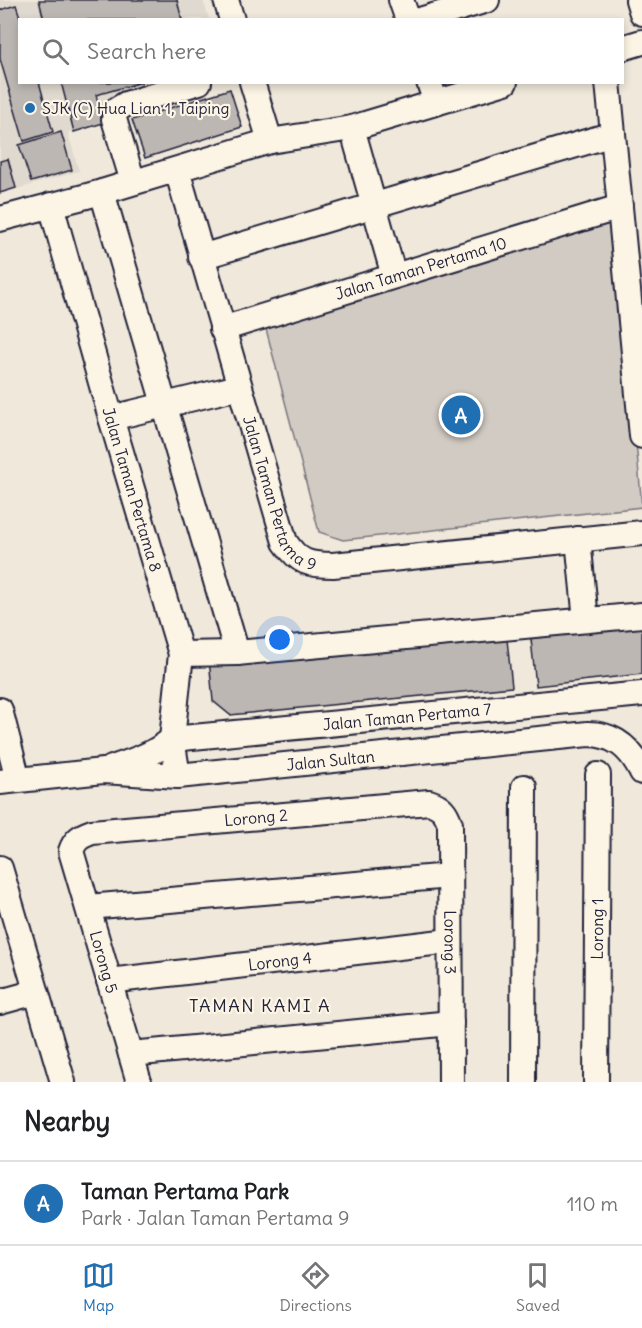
<!DOCTYPE html>
<html lang="en">
<head>
<meta charset="utf-8">
<style>
	:root { --surface:#fff; --page:#f2f2f2; --text:#202124; --muted:#757577; --line:#e0e0e0; --accent:#1f6fb2 }
	body { margin:0; font-family:Delius,sans-serif; background:var(--page); color:var(--text) }
	.you { position:absolute; left:280px; top:640px; width:21px; height:21px; margin:-15px; border:4px solid #fff; border-radius:50%; background:#1a73e8; box-shadow:0 0 0 9px #1a73e833 }
	.badge { display:grid; place-items:center; width:39px; height:39px; border-radius:50%; background:var(--accent); color:#fff; font-size:20px; font-weight:700 }
	.pin { position:absolute; translate:-50% -50%; border:3px solid #fff; box-shadow:0 2px 6px #0006 }
	.list { margin:0; padding:0; list-style:none }
	h2 { display:flex; justify-content:space-between; align-items:center; height:78px; margin:0; padding:0 24px; font-size:26px }
	h2 small { font-size:20px; font-weight:400; color:var(--muted) }
	.list li { display:grid; grid-template-columns:39px 1fr auto; gap:18px; align-items:center; box-sizing:border-box; height:84px; padding:0 24px; border-top:2px solid var(--line) }
	.list b { display:block; font-size:22px; white-space:nowrap }
	.list p { margin:0; font-size:20px; white-space:nowrap; color:var(--muted) }
	.list em { font-size:20px; font-style:normal; color:var(--muted) }
	.icon { flex:none; width:33px; height:33px; fill:none; stroke:currentColor; stroke-width:2; stroke-linecap:round; stroke-linejoin:round }
	.map { position:relative; flex:none; width:642px; height:1082px; overflow:hidden }
	.search { position:absolute; background:var(--surface); box-shadow:0 3px 9px #0003; left:18px; right:18px; top:18px; height:66px; display:flex; align-items:center; gap:15px; box-sizing:border-box; padding:0 21px; border-radius:0px; color:var(--muted); font-size:22px }
	.sheet { height:162px; background:var(--surface) }
	nav { display:flex; justify-content:space-around; align-items:center; box-sizing:border-box; height:84px; border-top:2px solid var(--line); background:var(--surface); font-size:16px; color:var(--muted) }
	nav a { display:grid; justify-items:center; gap:3px }
	nav .on { color:var(--accent) }
	.map>svg:first-child { display:block }
	.built { fill:#e0d9cf }
	.green { fill:#d1cbc3; stroke:#7a767f; stroke-width:1.5 }
	.building { fill:#bcb7b3; stroke:#22223b; stroke-width:1.5 }
	.lines { fill:none; stroke-linecap:round; stroke-linejoin:round }
	.minor-casing { stroke:#22223b; stroke-width:28 }
	.minor { stroke:#fcf5e5; stroke-width:24 }
	.poi-dot { fill:#1f6fb2; stroke:#fcf5e5; stroke-width:2 }
	.labels { text-anchor:middle; dominant-baseline:central; stroke-width:4.5; stroke-linejoin:round; paint-order:stroke }
	.poi-label { font-size:16px; fill:#22223b; stroke:#fcf5e5; text-anchor:start }
	.street-label { font-size:16px; fill:#22223b; stroke:#fcf5e5 }
	.neighbourhood-label { font-size:18px; letter-spacing:1.5px; fill:#22223b; stroke:#fcf5e5 }
</style>
</head>
<body>
<div class="map">
<svg width="642" height="1082" viewBox="0 0 642 1082">
	<rect width="100%" height="100%" fill="#efe8db"/>
	<filter id="ink" filterUnits="userSpaceOnUse"><feTurbulence type="fractalNoise" baseFrequency=".0167" numOctaves="2"/><feDisplacementMap in="SourceGraphic" scale="12" xChannelSelector="R" yChannelSelector="G"/><feConvolveMatrix kernelMatrix="1 2 1 2 8 2 1 2 1" color-interpolation-filters="sRGB"/></filter>
	<g filter="url(#ink)">
		<!-- built -->
		<path class="built" d="M0,0H203L209,19L20,20V82L183,83L68,133L79,171L0,194Z"/>
		<!-- green -->
		<path class="green" d="M615,216L642,507L343,540L319,532L265,325Z"/>
		<!-- building -->
		<path class="building" d="M39,0H177L182,20H44Z
			M16,5L21,20L20,82H39L53,132L24,141L0,59V10Z
			M61,82H142L96,95L103,123L74,132Z
			M230,89L242,127L145,158L132,120Z
			M61,132L72,170L31,182L19,145Z
			M8,159L16,188L0,193V161Z
			M642,617V674L536,686L530,630Z
			M506,630L512,687L230,715L213,701L209,659Z"/>
		<g class="lines">
			<defs>
				<g id="minor">
					<path d="M226,0L232,20"/>
					<path d="M401,0L408,20"/>
					<path d="M638,0L642,13"/>
					<path d="M420,20L487,0"/>
					<path d="M622,48L642,42"/>
					<path d="M252,82L270,141"/>
					<path d="M429,82L436,103"/>
					<path d="M608,82L642,436"/>
					<path d="M352,128L394,276"/>
					<path id="s1" d="M177,170L285,542C299,563 309,565 333,565L642,533"/>
					<path d="M133,182L114,119L116,110L126,104L199,82"/>
					<path d="M102,192L237,653"/>
					<path id="s2" d="M51,205L111,418L181,654L172,739L178,776"/>
					<path d="M0,219L102,192L270,141L352,128L505,82"/>
					<path d="M201,257L613,134"/>
					<path id="s3" d="M222,329L620,207"/>
					<path d="M111,418L239,387"/>
					<path d="M578,539L586,620"/>
					<path d="M181,654L237,653L642,615"/>
					<path d="M0,710L18,780"/>
					<path id="s4" d="M172,739L642,694"/>
					<path d="M112,768C133,761 155,754 172,739"/>
					<path id="s5" d="M0,782L103,771L178,776L588,734C615,734 631,749 642,772"/>
					<path d="M0,868L63,1082"/>
					<path d="M88,907L450,876"/>
					<path id="s6" d="M109,981L450,941"/>
					<path d="M0,1002L36,992"/>
					<path d="M131,1054L451,1023"/>
					<path id="s7" d="M139,1082L71,851C75,839 81,836 92,832L429,802C441,806 446,811 450,824L451,1082"/>
					<path d="M523,1082L524,787"/>
					<path id="s8" d="M596,1082L598,775"/>
				</g>
			</defs>
			<!-- minor casing -->
			<use href="#minor" class="minor-casing"/>
			<!-- minor -->
			<use href="#minor" class="minor"/>
		</g>
	</g>
	<!-- markers -->
	<circle class="poi-dot" cx="30" cy="108" r="6"/>
	<g class="labels">
		<!-- poi labels -->
		<g class="poi-label">
			<text x="42" y="108">SJK (C) Hua Lian 1, Taiping</text>
		</g>
		<!-- street labels -->
		<g class="street-label">
			<text stroke="none"><textPath href="#s3" startOffset="208">Jalan Taman Pertama 10</textPath></text>
			<text stroke="none"><textPath href="#s1" startOffset="342">Jalan Taman Pertama 9</textPath></text>
			<text stroke="none"><textPath href="#s2" startOffset="296">Jalan Taman Pertama 8</textPath></text>
			<text stroke="none"><textPath href="#s4" startOffset="236">Jalan Taman Pertama 7</textPath></text>
			<text stroke="none"><textPath href="#s5" startOffset="332">Jalan Sultan</textPath></text>
			<text stroke="none"><textPath href="#s7" startOffset="435">Lorong 2</textPath></text>
			<text stroke="none"><textPath href="#s8" startOffset="153">Lorong 1</textPath></text>
			<text stroke="none"><textPath href="#s7" startOffset="759">Lorong 3</textPath></text>
			<text stroke="none"><textPath href="#s6" startOffset="172">Lorong 4</textPath></text>
			<text transform="translate(104 962) rotate(74)">Lorong 5</text>
		</g>
		<!-- neighbourhood labels -->
		<g class="neighbourhood-label">
			<text x="260" y="1005">TAMAN KAMI A</text>
		</g>
	</g>
</svg>
<div class="you"></div>
<div class="pin badge" style="left:461px;top:415px">A</div>
<div class="search"><svg class="icon" aria-label="search" viewBox="0 0 24 24"><circle cx="10" cy="10" r="6"/><path d="M15 15l6 6"/></svg>Search here</div>
</div>
<section class="sheet">
<h2>Nearby<small></small></h2>
<ul class="list">
<li><span class="badge">A</span><div><b>Taman Pertama Park</b><p>Park · Jalan Taman Pertama 9</p></div><em>110 m</em></li>
</ul>
</section>
<nav>
<a class="on"><svg class="icon" aria-label="map" viewBox="0 0 24 24"><path d="M3 6l6-2 6 2 6-2v14l-6 2-6-2-6 2zM9 4v14M15 6v14"/></svg>Map</a>
<a><svg class="icon" aria-label="directions" viewBox="0 0 24 24"><path d="M12 3l9 9-9 9-9-9zM9 14v-3h6M13 9l2 2-2 2"/></svg>Directions</a>
<a><svg class="icon" aria-label="saved" viewBox="0 0 24 24"><path d="M7 4h10v16l-5-4-5 4z"/></svg>Saved</a>
</nav>
</body>
</html>
